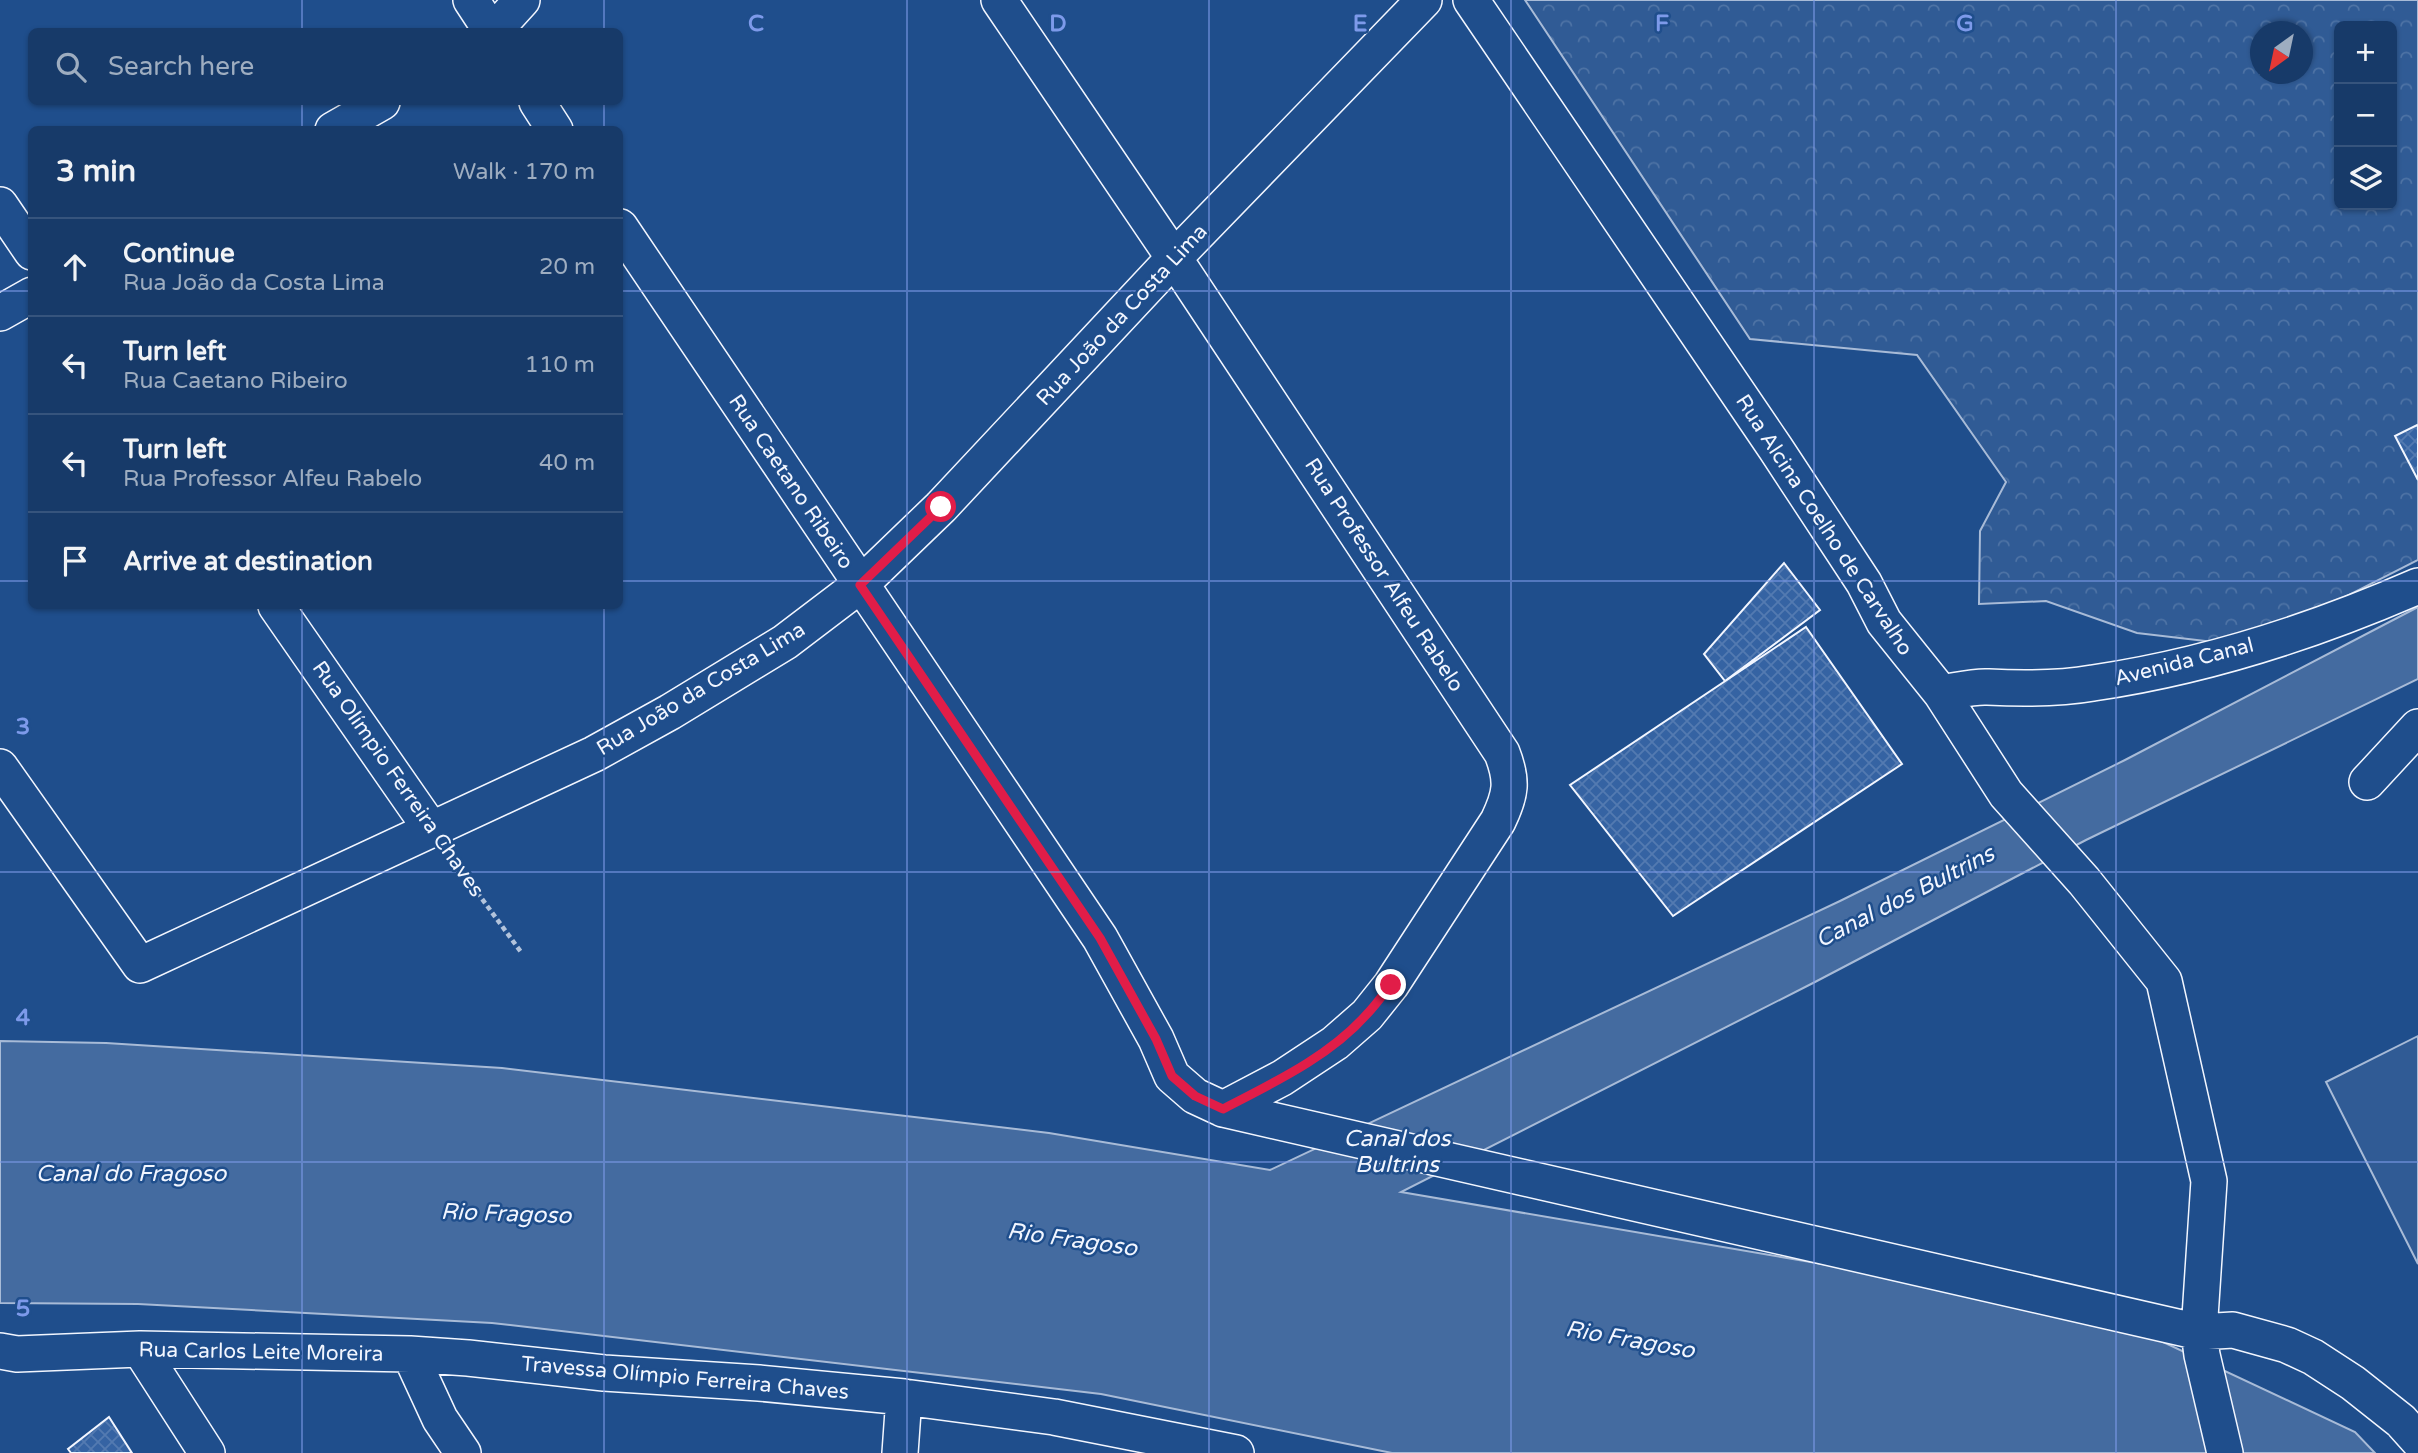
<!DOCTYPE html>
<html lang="en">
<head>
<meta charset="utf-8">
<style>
	:root { --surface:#173a69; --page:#244571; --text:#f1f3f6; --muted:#9eadc0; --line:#36547d }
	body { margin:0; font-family:"Varela Round",sans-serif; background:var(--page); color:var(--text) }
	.controls { position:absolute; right:21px; top:21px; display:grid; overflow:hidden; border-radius:10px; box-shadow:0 2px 5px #0004 }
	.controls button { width:63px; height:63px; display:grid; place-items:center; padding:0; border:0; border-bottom:2px solid var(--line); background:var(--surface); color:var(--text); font:35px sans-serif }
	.compass { position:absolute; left:2250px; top:21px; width:63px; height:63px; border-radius:50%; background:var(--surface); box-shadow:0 2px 5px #0004; rotate:213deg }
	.stop { position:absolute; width:21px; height:21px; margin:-16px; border:5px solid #e11d48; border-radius:50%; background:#fff }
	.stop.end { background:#e11d48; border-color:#fff; box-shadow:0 2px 7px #0008 }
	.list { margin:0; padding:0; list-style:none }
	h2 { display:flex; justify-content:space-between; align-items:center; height:91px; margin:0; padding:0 28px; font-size:30px }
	h2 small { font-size:23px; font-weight:400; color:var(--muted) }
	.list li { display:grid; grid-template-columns:46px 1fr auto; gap:21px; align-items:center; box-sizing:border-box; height:98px; padding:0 28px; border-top:2px solid var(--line) }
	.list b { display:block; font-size:26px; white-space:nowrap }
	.list p { margin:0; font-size:23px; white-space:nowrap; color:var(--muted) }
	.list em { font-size:23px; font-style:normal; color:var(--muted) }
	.icon { flex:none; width:38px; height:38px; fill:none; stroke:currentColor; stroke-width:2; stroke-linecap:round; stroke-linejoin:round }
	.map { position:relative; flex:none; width:2418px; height:1453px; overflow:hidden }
	.search { position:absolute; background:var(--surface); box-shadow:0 2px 5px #0004; left:28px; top:28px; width:595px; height:77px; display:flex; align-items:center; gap:18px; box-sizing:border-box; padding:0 24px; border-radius:10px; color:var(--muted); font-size:26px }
	.panel { position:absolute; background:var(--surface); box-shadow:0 2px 5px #0004; left:28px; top:126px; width:595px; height:483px; border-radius:10px }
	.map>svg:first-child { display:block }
	.forest { fill:url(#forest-crowns); stroke:#a8bbd7; stroke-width:2; fill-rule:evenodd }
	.pitch { fill:#305b95; stroke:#a8bbd7; stroke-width:2 }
	.water { fill:#446ba0; stroke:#a8bbd7; stroke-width:2 }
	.building { fill:url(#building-cross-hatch); stroke:#f2f6ff; stroke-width:2 }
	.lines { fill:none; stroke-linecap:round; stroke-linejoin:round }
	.minor-casing { stroke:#f2f6ff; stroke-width:38 }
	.path { stroke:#b3c4dc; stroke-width:4.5; stroke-dasharray:5 3.5; stroke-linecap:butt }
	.minor { stroke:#1f4e8c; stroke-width:35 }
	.route { stroke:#e11d48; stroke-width:9 }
	.grid { fill:none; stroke:#7d9aea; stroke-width:2; stroke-opacity:0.55 }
	.labels { text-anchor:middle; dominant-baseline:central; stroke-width:5; stroke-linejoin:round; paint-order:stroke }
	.street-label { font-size:21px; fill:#f2f6ff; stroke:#1f4e8c }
	.water-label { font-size:23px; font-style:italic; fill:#f2f6ff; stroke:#1f4e8c }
	.grid-label { font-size:23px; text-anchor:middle; font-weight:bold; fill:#7d9aea; stroke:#1f4e8c; stroke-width:5; stroke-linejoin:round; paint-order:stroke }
</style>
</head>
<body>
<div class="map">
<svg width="2418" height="1453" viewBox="0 0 2418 1453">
	<defs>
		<pattern id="forest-crowns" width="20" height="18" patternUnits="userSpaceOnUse" patternTransform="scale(1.75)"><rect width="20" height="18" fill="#305b95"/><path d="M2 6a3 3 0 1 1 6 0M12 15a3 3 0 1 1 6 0" fill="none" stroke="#4e73a5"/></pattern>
		<pattern id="building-cross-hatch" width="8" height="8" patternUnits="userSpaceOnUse" patternTransform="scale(1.75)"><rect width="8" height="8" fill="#3563a3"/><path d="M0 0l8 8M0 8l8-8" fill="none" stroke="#537ab1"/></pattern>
	</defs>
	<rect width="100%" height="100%" fill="#1f4e8c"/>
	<!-- forest -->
	<path class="forest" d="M1525,0H2418V560L2248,646L2137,633L2046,601L1979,604L1980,531L2006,482L1917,355L1750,339ZM2339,26H2392V205H2339ZM2260,32H2302V74H2260Z"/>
	<!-- pitch -->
	<path class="pitch" d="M2418,1036V1264L2326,1082Z"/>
	<!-- water -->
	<path class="water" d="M2418,607V679L2086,840L1815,982L1401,1192L2097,1311L2355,1432L2375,1453H1392L1101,1394L492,1323L138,1304L0,1303V1041L106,1043L502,1068L1049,1133L1270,1170L1840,901L2125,760Z"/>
	<!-- building -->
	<path class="building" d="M2417,425L2418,427V480L2395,436Z
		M1784,563L1820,610L1725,681L1704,654Z
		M1806,627L1902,764L1673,916L1570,785Z
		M109,1417L132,1453H71L68,1449Z"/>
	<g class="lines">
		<defs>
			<path id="minor" d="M471,0L492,32
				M999,0L1174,258L1502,753C1513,781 1511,794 1498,821L1391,985L1367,1015L1335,1043L1282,1078L1223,1109
				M1471,0L1776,449L1864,583L1884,622L1941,693L2006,794L2084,881L2164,981L2209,1181L2199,1332L2202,1355L2225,1453
				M493,32L522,0
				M537,102L555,130
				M333,130L382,102
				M0,205L32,252
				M620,227L1100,938L1156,1039L1172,1076L1195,1096L1223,1109L2199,1332L2233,1330L2287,1345L2313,1357L2353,1383L2401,1421L2418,1440
				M0,313L32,295
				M276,606L431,829
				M1941,693C1956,691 1973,686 1988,687C2024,689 2058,689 2093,683C2203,667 2317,630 2418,586
				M0,767L140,965L594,754L670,712L785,642L860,585L941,507L1174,258L1424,0
				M2367,782L2418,727
				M140,1349L207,1453
				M0,1351L17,1354L140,1349L410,1354L468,1358L604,1373L759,1383L904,1397L1054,1417L1236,1453
				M410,1354L440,1419L463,1453
				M900,1453L904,1397"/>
		</defs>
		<!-- minor casing -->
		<use href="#minor" class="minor-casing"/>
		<!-- path -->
		<path class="path" d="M452,858L521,952"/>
		<!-- minor -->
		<use href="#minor" class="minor"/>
	</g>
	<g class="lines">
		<!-- route -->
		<path class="route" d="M941,507L860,585L1100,938L1156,1039L1172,1076L1195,1096L1223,1109C1273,1083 1329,1057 1367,1014C1376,1005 1383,994 1391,985"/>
	</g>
	<!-- grid -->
	<path class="grid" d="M302,0V32M604,0V32M907,0V1453M1209,0V1453M1511,0V1453M1814,0V1453M2116,0V1453M302,102V130M604,102V130M0,291H32M620,291H2418M0,581H32M620,581H2418M302,606V1453M604,606V1453M0,872H2418M0,1162H2418"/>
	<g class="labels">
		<!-- street labels -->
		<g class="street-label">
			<text transform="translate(1122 315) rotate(-47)">Rua João da Costa Lima</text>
			<text transform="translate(791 482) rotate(56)">Rua Caetano Ribeiro</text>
			<text transform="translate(1824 525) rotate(57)">Rua Alcina Coelho de Carvalho</text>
			<text transform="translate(1384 575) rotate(57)">Rua Professor Alfeu Rabelo</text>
			<text transform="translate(2184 662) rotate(-14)">Avenida Canal</text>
			<text transform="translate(701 689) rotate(-31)">Rua João da Costa Lima</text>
			<text transform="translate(398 779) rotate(55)">Rua Olímpio Ferreira Chaves</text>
			<text transform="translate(261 1352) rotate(1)">Rua Carlos Leite Moreira</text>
			<text transform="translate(685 1378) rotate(5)">Travessa Olímpio Ferreira Chaves</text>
		</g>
		<!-- water labels -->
		<g class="water-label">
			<text transform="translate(1905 897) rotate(-27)">Canal dos Bultrins</text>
			<text x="1397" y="1139">Canal dos<tspan x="1397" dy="26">Bultrins</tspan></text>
			<text x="131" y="1174">Canal do Fragoso</text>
			<text transform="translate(506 1214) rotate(2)">Rio Fragoso</text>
			<text transform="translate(1072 1240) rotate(8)">Rio Fragoso</text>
			<text transform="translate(1630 1340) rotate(10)">Rio Fragoso</text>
		</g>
	</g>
	<g class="grid-label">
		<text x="756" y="31">C</text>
		<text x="1058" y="31">D</text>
		<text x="1360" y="31">E</text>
		<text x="1662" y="31">F</text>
		<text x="1965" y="31">G</text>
		<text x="23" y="734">3</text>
		<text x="23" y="1025">4</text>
		<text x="23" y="1316">5</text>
	</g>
</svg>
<div class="controls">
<button>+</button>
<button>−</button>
<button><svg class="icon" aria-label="layers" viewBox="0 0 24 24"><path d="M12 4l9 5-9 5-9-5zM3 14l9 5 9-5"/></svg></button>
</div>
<svg class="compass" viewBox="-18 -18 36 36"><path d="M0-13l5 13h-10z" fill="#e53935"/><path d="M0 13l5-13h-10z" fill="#9eadc0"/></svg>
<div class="stop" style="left:941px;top:507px"></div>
<div class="stop end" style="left:1391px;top:985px"></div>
<div class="search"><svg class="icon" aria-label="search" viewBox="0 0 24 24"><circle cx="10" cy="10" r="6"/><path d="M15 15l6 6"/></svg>Search here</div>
<section class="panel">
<h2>3 min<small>Walk · 170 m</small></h2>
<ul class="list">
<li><svg class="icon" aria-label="ahead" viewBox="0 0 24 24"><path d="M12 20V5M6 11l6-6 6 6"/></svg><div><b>Continue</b><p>Rua João da Costa Lima</p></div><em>20 m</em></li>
<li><svg class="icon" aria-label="left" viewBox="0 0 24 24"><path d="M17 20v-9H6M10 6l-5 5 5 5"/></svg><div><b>Turn left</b><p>Rua Caetano Ribeiro</p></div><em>110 m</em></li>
<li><svg class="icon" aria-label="left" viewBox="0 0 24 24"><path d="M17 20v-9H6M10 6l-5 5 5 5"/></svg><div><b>Turn left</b><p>Rua Professor Alfeu Rabelo</p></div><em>40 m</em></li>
<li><svg class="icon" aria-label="arrive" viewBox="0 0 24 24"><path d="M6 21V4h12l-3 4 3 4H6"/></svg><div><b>Arrive at destination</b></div></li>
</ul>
</section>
</div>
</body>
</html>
